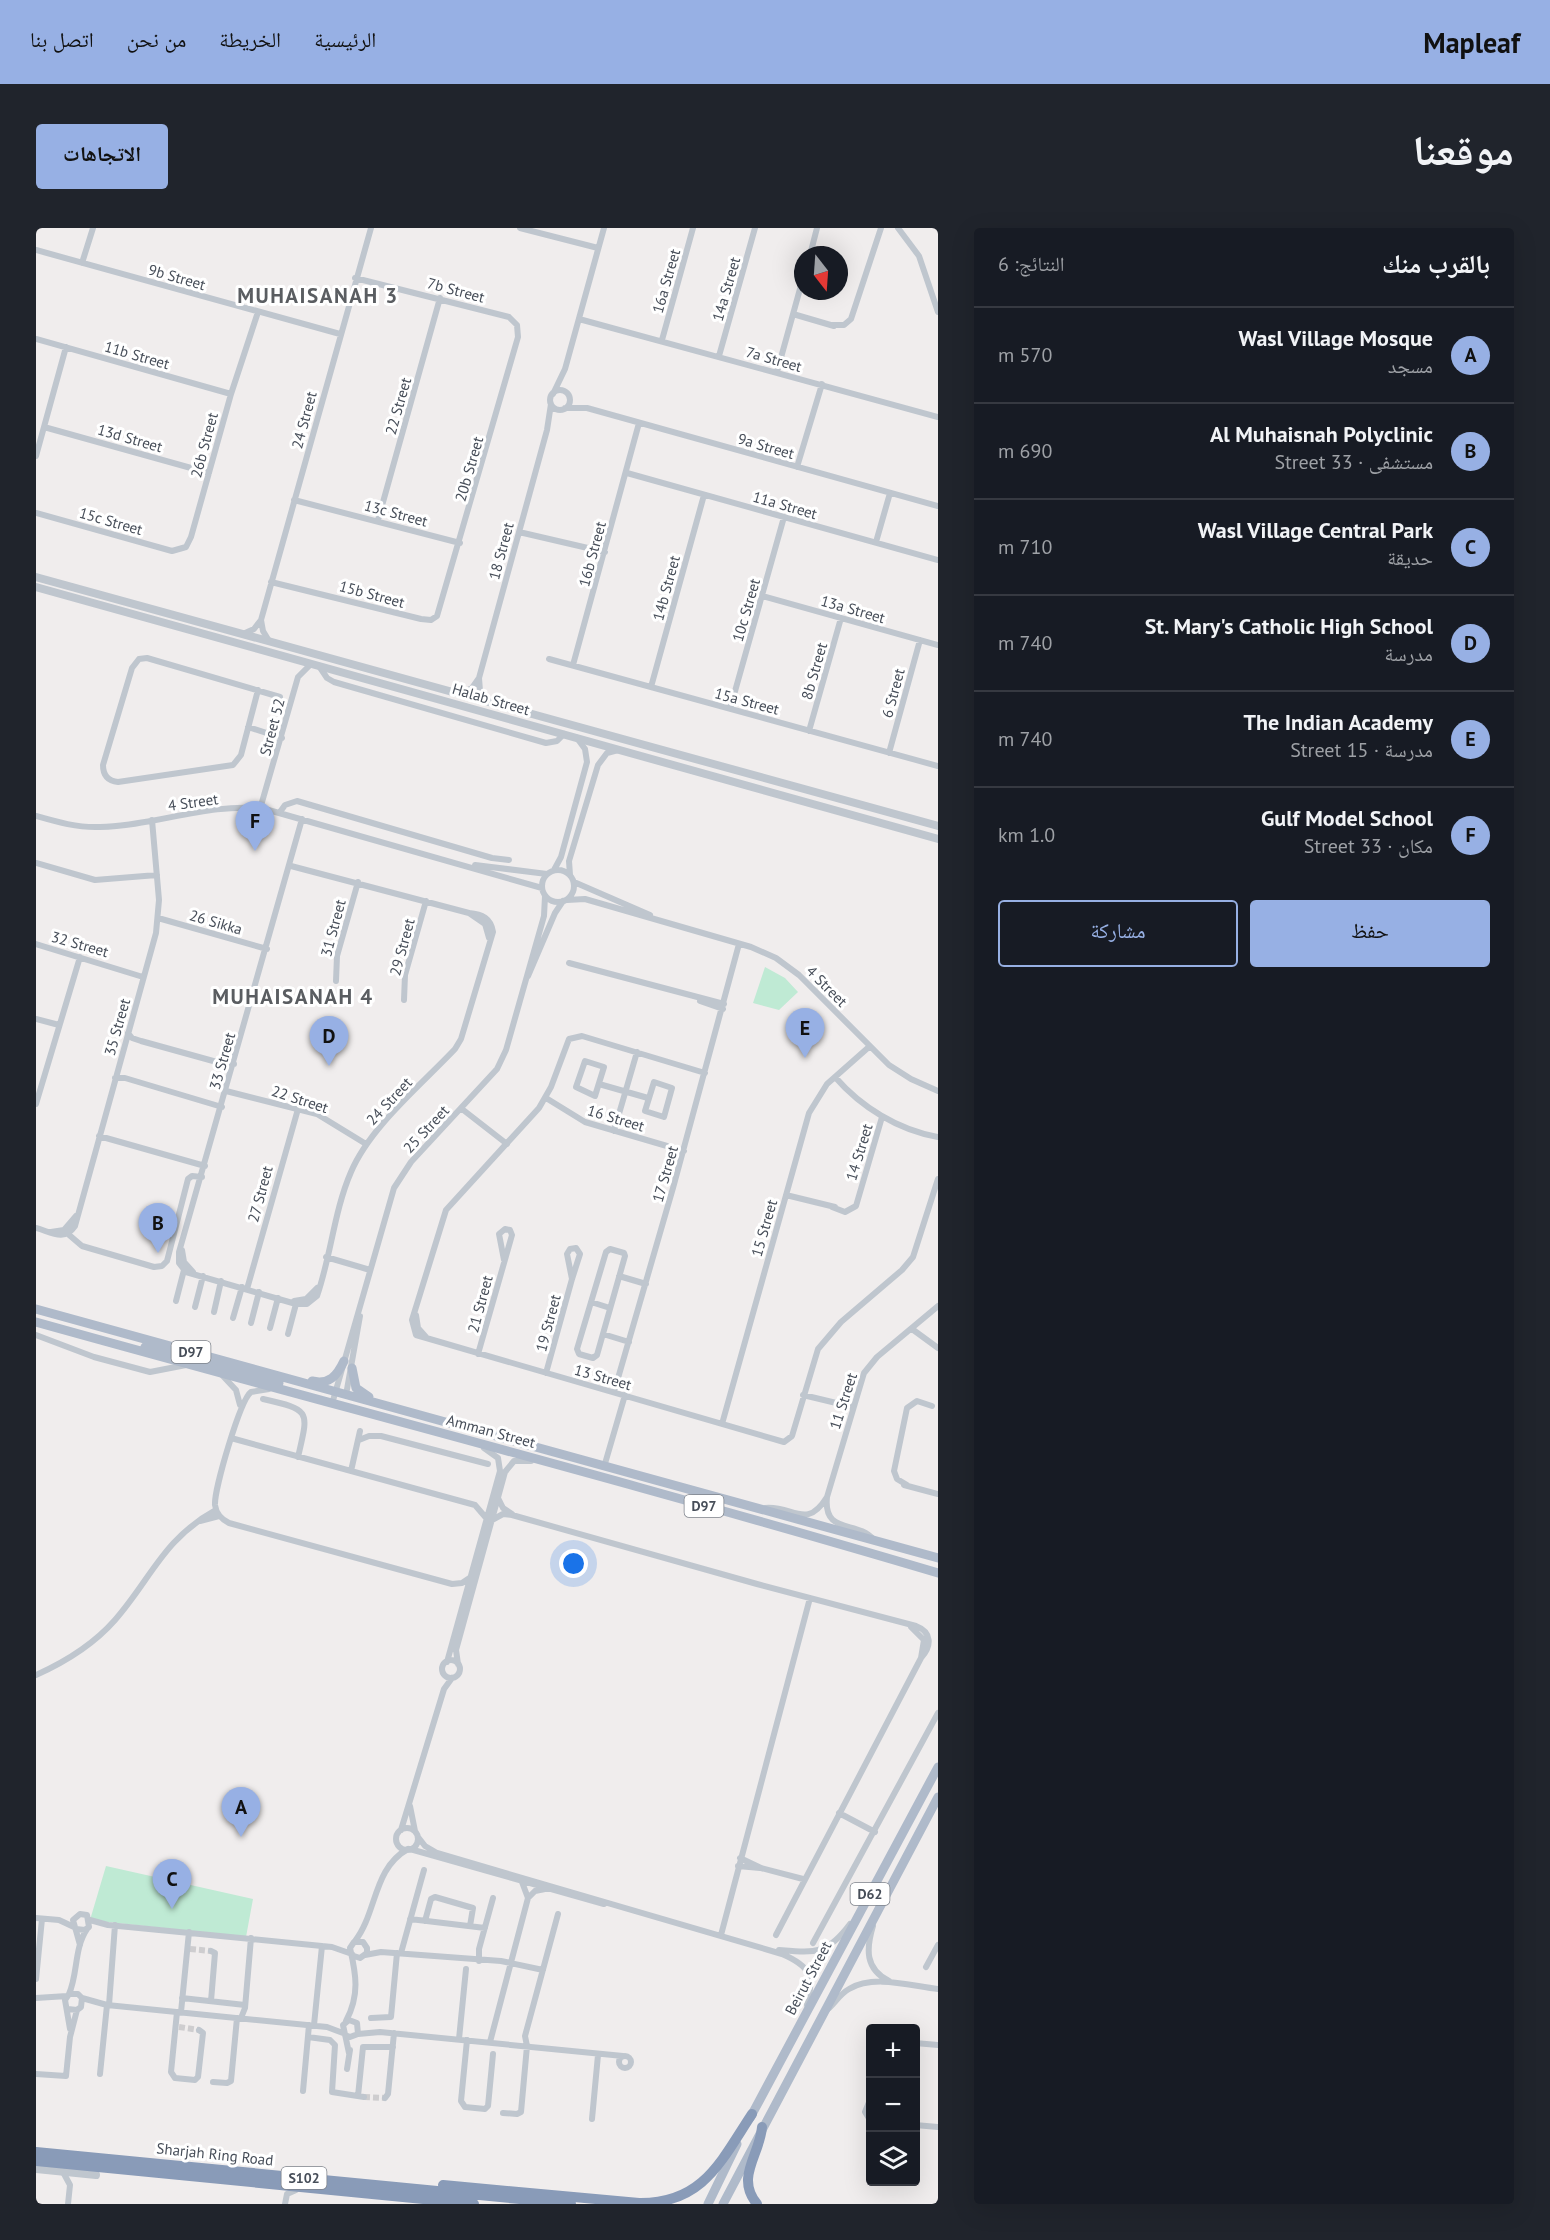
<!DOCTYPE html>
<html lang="ar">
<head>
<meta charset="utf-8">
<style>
	:root { --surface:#171b24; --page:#20242c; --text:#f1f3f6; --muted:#9ea1a6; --line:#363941; --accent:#97b0e4 }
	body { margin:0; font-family:"PT Sans","Noto Naskh Arabic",sans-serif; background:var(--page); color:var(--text); direction:rtl }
	.controls { position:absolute; right:18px; bottom:18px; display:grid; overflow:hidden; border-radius:6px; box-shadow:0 6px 24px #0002 }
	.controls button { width:54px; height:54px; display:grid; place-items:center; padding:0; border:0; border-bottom:2px solid var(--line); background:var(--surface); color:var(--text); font:30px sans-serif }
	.compass { position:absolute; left:758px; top:18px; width:54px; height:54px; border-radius:50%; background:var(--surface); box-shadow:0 6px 24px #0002; rotate:163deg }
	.you { position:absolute; left:538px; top:1336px; width:21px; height:21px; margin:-15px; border:4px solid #fff; border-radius:50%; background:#1a73e8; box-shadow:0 0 0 9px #1a73e833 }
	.badge { display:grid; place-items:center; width:39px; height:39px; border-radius:50%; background:var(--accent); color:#111; font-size:20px; font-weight:700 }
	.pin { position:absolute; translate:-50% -50px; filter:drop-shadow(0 2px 3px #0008) }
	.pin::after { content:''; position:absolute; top:32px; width:21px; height:18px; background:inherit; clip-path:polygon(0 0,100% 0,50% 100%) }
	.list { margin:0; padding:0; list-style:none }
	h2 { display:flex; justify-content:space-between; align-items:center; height:78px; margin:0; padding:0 24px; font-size:26px }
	h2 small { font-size:20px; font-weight:400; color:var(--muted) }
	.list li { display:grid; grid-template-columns:39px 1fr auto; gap:18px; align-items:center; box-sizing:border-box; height:96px; padding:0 24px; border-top:2px solid var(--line) }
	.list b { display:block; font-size:22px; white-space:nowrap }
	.list p { margin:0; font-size:20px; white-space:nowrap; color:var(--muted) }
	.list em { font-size:20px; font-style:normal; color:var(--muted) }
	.actions { display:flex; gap:12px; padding:18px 24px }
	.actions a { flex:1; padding:14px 0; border:2px solid var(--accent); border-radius:6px; text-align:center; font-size:21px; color:var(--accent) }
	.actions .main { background:var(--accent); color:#111 }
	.icon { flex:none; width:33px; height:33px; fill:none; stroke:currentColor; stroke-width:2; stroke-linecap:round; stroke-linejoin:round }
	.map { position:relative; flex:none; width:902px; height:1976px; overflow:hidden; direction:ltr; border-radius:6px }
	header { display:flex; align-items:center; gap:36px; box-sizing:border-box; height:84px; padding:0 30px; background:var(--accent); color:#111 }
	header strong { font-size:28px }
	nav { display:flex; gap:33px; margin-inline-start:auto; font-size:21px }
	.intro { display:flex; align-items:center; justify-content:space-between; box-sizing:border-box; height:144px; padding:0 36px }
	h1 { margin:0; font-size:42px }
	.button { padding:15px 27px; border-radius:6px; background:var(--accent); color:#111; font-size:21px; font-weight:700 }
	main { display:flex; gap:36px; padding:0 36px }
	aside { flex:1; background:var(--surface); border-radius:6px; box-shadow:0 6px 24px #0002 }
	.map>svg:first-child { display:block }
	.green { fill:#bfead4 }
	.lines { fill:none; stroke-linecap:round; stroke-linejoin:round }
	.minor-tunnel { stroke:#cecdcf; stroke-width:6; stroke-dasharray:6 3; stroke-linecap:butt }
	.minor { stroke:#bfc6ce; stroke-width:6 }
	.tertiary { stroke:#bfc6ce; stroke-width:8 }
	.primary { stroke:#afbaca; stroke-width:9 }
	.motorway { stroke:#899bb8; stroke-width:10 }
	.labels { text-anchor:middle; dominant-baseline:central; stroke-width:6; stroke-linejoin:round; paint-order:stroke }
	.shield { fill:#fff; stroke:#7e838b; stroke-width:1.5 }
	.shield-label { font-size:14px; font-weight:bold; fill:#474e59 }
	.street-label { font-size:15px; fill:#474e59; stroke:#fff }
	.district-label { font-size:21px; font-weight:bold; letter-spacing:1.5px; fill:#5a5d61; stroke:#fff }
</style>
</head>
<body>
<header>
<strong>Mapleaf</strong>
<nav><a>الرئيسية</a><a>الخريطة</a><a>من نحن</a><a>اتصل بنا</a></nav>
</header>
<div class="intro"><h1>موقعنا</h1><a class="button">الاتجاهات</a></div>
<main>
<aside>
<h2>بالقرب منك<small>النتائج: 6</small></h2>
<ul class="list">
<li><span class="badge">A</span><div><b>Wasl Village Mosque</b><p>مسجد</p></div><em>570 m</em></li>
<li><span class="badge">B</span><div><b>Al Muhaisnah Polyclinic</b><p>مستشفى · 33 Street</p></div><em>690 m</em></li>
<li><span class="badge">C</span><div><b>Wasl Village Central Park</b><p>حديقة</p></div><em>710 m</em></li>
<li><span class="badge">D</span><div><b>St. Mary's Catholic High School</b><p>مدرسة</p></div><em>740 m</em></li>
<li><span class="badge">E</span><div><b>The Indian Academy</b><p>مدرسة · 15 Street</p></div><em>740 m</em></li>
<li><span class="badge">F</span><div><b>Gulf Model School</b><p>مكان · 33 Street</p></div><em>1.0 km</em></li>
</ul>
<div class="actions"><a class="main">حفظ</a><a>مشاركة</a></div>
</aside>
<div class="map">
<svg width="902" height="1976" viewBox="0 0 902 1976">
	<rect width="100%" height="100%" fill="#f0eded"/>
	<!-- green -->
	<path class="green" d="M729,739L749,750L762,764L743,782L717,775Z
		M70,1638L217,1671L210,1709L54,1692Z"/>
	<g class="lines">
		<!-- minor-tunnel -->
		<path class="minor-tunnel" d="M154,1721L175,1723
			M143,1799L163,1802
			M328,1869L349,1870"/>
		<!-- minor -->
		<path class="minor" d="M484,0L562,20
			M862,0L883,28L902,84
			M0,22L304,106
			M774,27L781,0
			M46,35L57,0
			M757,86L798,98
			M543,91L902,189
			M796,97H808L815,91L845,0
			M0,111L195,166
			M626,112L657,0
			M683,128L719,0
			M741,144L767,50
			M514 172a10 10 0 1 1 20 0a10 10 0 1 1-20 0Z
			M517,166L529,141L568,0
			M529,180H551L902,278
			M8,199L173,245
			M0,228L30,119
			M761,239L786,156
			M591,245L902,332
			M258,272L424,315
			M0,285L136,323L150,319L155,309L195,166L222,84
			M342,292L404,70
			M483,304L569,324
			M840,314L854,265
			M235,354L385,391L395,392L401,388L482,109L481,97L473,89L319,50
			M726,368L902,417
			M225,392L227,403L233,413
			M207,406L218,401L225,392L335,0
			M513,431L902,538
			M537,437L603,195
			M283,438L291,450L298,454L510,515L521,513L528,506
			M615,459L668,267
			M222,462L205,527L197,537L82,554C72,553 67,547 67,537L96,440L103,431L111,430L244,469
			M425,466L436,460L443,450
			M450,473L444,463L443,450L511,202L515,176
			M694,481L748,289
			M212,499L246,510
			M773,503L805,390
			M853,525L884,412
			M224,581L262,449L275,436
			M244,584L249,577L261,573L456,630L473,632
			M0,588C21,594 42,600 64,599C119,598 173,574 229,581L506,660
			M266,591L143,1024V1035L150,1044L260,1076H271L281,1068C295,1028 298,983 315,944C334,899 385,857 419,821L425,811L457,704C455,690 446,686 433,685
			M0,635L59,652L121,647
			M439,637L511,646
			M255,638L433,685L449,696L453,710
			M506 658a16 16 0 1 1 32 0a16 16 0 1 1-32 0Z
			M518,642L525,629L551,534L549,521L541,510
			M534,647L533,633L562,537L571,525L582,522
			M538,654L614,687
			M531,672L549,671L715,719L740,730L763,747L853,837L875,851L902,863
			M122,690L231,721
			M0,716L107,749
			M533,735L688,776
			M492,748L519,685L527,673
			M300,753L301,728L322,654
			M368,772L369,747L390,673
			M664,773L687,781
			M0,791L23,797
			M92,805L96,810L105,813L188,836H198
			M549,833L568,839L559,868L540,859Z
			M669,845L546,808L533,811L515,859L503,880L410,982L376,1092L380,1107L748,1214L756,1208L782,1121L805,1094L866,1042L877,1029L902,951
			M799,849C825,879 862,902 902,909
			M79,850H89L186,879
			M618,854L636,860L628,889L609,883Z
			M563,856L612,870
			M190,863L281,886L330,916
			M510,870L549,894L648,923
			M0,876L44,729
			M426,881L471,916
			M578,903L601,824
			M63,908L169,938
			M750,967L799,979
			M796,979L809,984L820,978L846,889
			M0,1000C15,1004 28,1014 39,998L120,705L123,672L116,592
			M15,1004L28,1002L40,988
			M32,1006L46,1018L118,1039L126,1038L131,1033L152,951L156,948L166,949
			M540,1020L544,1026L536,1051L531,1026L534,1021Z
			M574,1021L588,1025L589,1028L561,1127L557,1130L543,1126L541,1121L570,1024Z
			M146,1022L148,1034L157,1044
			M290,1029L334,1042
			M583,1048L610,1056
			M211,1061L262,881
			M140,1073L148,1042
			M258,1073L270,1071L281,1060
			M555,1074L574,1080
			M159,1079L167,1048
			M178,1084L185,1053
			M380,1087L382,1100L390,1109
			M197,1090L206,1059
			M215,1095L223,1064
			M234,1100L242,1070
			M876,1101L902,1120
			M252,1106L260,1076
			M567,1106L593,1114
			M0,1107L58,1129L114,1144L150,1137
			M442,1126L476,1007L474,1002L469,1001L463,1006L468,1032
			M510,1145L536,1051
			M186,1147L200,1162L204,1177
			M233,1161L215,1164C204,1172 178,1262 179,1277C180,1285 185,1291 193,1295L416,1356L426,1355L435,1349
			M578,1164L637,960L703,716
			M310,1167L324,1088
			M767,1167L817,1179
			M227,1171C275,1182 273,1182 262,1229
			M296,1176L358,960L375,934L461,841L470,822L508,688L509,668
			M686,1196L773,885L791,856L834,818
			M195,1210L439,1277L451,1291
			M323,1212L333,1208H345L452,1236
			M568,1239L589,1167
			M315,1243L324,1203
			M868,1257L902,1266
			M871,1257L861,1251L858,1243L871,1180L881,1173L896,1178
			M462,1270L467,1280L476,1286
			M729,1280C757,1277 770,1303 791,1269
			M456,1292L467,1286L476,1287L721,1356L880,1398C896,1404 896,1418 885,1430
			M164,1293L183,1288
			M837,1311C821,1292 787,1307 791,1269L828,1145L841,1129L902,1078
			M406 1441a9 9 0 1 1 18 0a9 9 0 1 1-18 0Z
			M411,1434L464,1243L462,1230L448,1220
			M422,1436L420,1422L469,1244L478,1233H495
			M0,1447C29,1434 58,1416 79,1392C115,1351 127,1311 180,1282
			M374,1578L379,1603
			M803,1585L839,1604
			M360 1611a11 11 0 1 1 22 0a11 11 0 1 1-22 0Z
			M365,1602L408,1461L416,1450
			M382,1609L389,1618L401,1625L746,1726C774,1738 779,1748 771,1777
			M374,1621L568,1676
			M704,1630L725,1640L767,1651
			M702,1638L724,1640
			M492,1670L499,1663L509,1661
			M0,1690L23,1692L38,1699
			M374,1691L449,1700
			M54,1692L72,1697L296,1719L316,1726
			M389,1693L395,1671L399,1669L437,1680L434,1698
			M837,1698C830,1721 829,1741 853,1753
			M40,1701L49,1702L53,1699L51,1687L44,1686L37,1692L44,1717
			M685,1707L774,1370
			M740,1707L885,1430L888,1412L875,1399
			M319,1713C341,1685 337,1640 372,1621
			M777,1715L902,1485
			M743,1722C779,1725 791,1727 814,1696
			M175,1723L179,1725L175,1773
			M365,1725L388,1642
			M329,1727L345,1724L465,1733L507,1742
			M443,1733V1721L457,1670
			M890,1739L902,1717
			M0,1751L6,1691
			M33,1766C42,1746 38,1720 51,1701
			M0,1770L31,1768
			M46,1770L71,1777L291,1799L307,1805
			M146,1770L209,1777
			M73,1777L79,1697
			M32,1781L41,1782L45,1779L46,1770L42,1766H33L29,1772L34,1801
			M792,1781C799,1775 804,1766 813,1761C838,1746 875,1758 902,1761
			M141,1784L135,1844L139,1850L159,1852L162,1849L167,1805L163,1802
			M145,1784L153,1704
			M205,1790L209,1780L215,1710
			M335,1790L355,1789L361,1725
			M310,1793C324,1767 320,1746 314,1720L318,1714H327L331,1720V1725L324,1730L318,1728
			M278,1797L286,1718
			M322,1806L344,1804L587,1828
			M309,1807L314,1809L322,1806L321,1795L313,1792L307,1797L313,1825
			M272,1809L294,1812L299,1817L296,1864L328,1869
			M423,1811L430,1741
			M431,1812L425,1873L429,1879L449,1881L452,1878L457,1826
			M454,1814L492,1670L486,1654
			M879,1815L902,1817
			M583 1834a6 6 0 1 1 12 0a6 6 0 1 1-12 0Z
			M311,1841L314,1822
			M0,1846L30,1848L34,1809L41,1782
			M64,1846L71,1777
			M177,1854L191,1855L195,1853L201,1790
			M267,1863L273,1797
			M322,1868L327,1819H357
			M349,1870L352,1866L358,1805
			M834,1872L829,1884L834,1892
			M467,1885L481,1886L485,1884L491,1818L489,1808L522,1686
			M556,1891L562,1827
			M879,1897L902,1899
			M27,1944L34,1957L32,1976
			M249,1976L251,1966L260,1962"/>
		<!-- tertiary -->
		<path class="tertiary" d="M0,349L902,598
			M0,359L902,611
			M0,1941L60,1947"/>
		<!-- primary -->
		<path class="primary" d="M0,1081L902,1330
			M0,1094C301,1178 603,1256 902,1345
			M109,1119L243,1155
			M316,1140L320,1160L333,1169
			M276,1153C293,1157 301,1148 308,1133
			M714,1890L902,1539
			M672,1976L701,1916
			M687,1976L902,1569"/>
		<!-- motorway -->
		<path class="motorway" d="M0,1924L535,1976
			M0,1933L438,1976
			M407,1957L603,1975C667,1976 685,1933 716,1886
			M721,1976C699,1949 724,1927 726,1899"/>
	</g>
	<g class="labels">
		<!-- shield labels -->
		<g class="shield">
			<rect x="135.5" y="1113" width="39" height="22" rx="4.5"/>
			<rect x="648.5" y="1267" width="39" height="22" rx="4.5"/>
			<rect x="814.5" y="1655" width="39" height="22" rx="4.5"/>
			<rect x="245.5" y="1939" width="45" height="22" rx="4.5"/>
		</g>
		<g class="shield-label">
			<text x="155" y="1124">D97</text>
			<text x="668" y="1278">D97</text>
			<text x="834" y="1666">D62</text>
			<text x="268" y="1950">S102</text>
		</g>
		<!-- street labels -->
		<g class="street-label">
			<text transform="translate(141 49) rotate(16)">9b Street</text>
			<text transform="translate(630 53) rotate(-74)">16a Street</text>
			<text transform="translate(690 61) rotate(-74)">14a Street</text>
			<text transform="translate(420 62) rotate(15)">7b Street</text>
			<text transform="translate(101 127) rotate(16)">11b Street</text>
			<text transform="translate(738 131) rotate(16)">7a Street</text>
			<text transform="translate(362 178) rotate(-74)">22 Street</text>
			<text transform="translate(268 192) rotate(-75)">24 Street</text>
			<text transform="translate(94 210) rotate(16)">13d Street</text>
			<text transform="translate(168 217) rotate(-75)">26b Street</text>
			<text transform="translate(730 218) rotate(16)">9a Street</text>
			<text transform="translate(433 241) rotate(-74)">20b Street</text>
			<text transform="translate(749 277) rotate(16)">11a Street</text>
			<text transform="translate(360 285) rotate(15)">13c Street</text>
			<text transform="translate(75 293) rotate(16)">15c Street</text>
			<text transform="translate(465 323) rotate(-75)">18 Street</text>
			<text transform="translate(556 326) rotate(-75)">16b Street</text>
			<text transform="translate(630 360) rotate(-75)">14b Street</text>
			<text transform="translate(336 366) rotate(15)">15b Street</text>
			<text transform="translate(817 381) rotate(16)">13a Street</text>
			<text transform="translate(710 382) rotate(-74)">10c Street</text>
			<text transform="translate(778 443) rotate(-74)">8b Street</text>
			<text transform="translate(857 465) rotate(-75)">6 Street</text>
			<text transform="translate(455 471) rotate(16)">Halab Street</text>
			<text transform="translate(711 473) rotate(15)">15a Street</text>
			<text transform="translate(236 499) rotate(-75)">Street 52</text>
			<text transform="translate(157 574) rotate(-8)">4 Street</text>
			<text transform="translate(180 694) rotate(16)">26 Sikka</text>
			<text transform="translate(297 700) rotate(-75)">31 Street</text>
			<text transform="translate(44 716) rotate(16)">32 Street</text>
			<text transform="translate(366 719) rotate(-75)">29 Street</text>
			<text transform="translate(791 758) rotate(45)">4 Street</text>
			<text transform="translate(81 799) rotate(-74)">35 Street</text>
			<text transform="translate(186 833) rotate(-74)">33 Street</text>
			<text transform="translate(264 871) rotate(18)">22 Street</text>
			<text transform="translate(353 873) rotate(-47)">24 Street</text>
			<text transform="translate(580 890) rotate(17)">16 Street</text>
			<text transform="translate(390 901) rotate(-47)">25 Street</text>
			<text transform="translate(823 924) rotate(-73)">14 Street</text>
			<text transform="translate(629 946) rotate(-74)">17 Street</text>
			<text transform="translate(224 966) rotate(-75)">27 Street</text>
			<text transform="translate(728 1000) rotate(-74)">15 Street</text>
			<text transform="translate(444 1076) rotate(-75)">21 Street</text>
			<text transform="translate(512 1095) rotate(-75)">19 Street</text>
			<text transform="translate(567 1149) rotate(16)">13 Street</text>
			<text transform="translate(807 1173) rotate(-72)">11 Street</text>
			<text transform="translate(455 1203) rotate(15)">Amman Street</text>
			<text transform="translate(772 1750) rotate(-62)">Beirut Street</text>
			<text transform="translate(179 1926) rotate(6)">Sharjah Ring Road</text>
		</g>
		<!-- district labels -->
		<g class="district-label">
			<text x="282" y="67">MUHAISANAH 3</text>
			<text x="257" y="768">MUHAISANAH 4</text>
		</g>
	</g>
</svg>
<div class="controls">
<button>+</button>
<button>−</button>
<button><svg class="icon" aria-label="layers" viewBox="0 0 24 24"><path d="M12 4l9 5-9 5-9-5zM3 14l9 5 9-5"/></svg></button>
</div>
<svg class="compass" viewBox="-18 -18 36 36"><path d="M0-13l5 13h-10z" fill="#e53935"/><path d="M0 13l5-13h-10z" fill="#9ea1a6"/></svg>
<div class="you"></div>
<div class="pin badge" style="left:205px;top:1609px">A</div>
<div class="pin badge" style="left:122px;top:1025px">B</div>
<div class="pin badge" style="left:136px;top:1681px">C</div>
<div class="pin badge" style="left:293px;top:838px">D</div>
<div class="pin badge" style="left:769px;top:830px">E</div>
<div class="pin badge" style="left:219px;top:623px">F</div>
</div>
</main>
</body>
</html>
